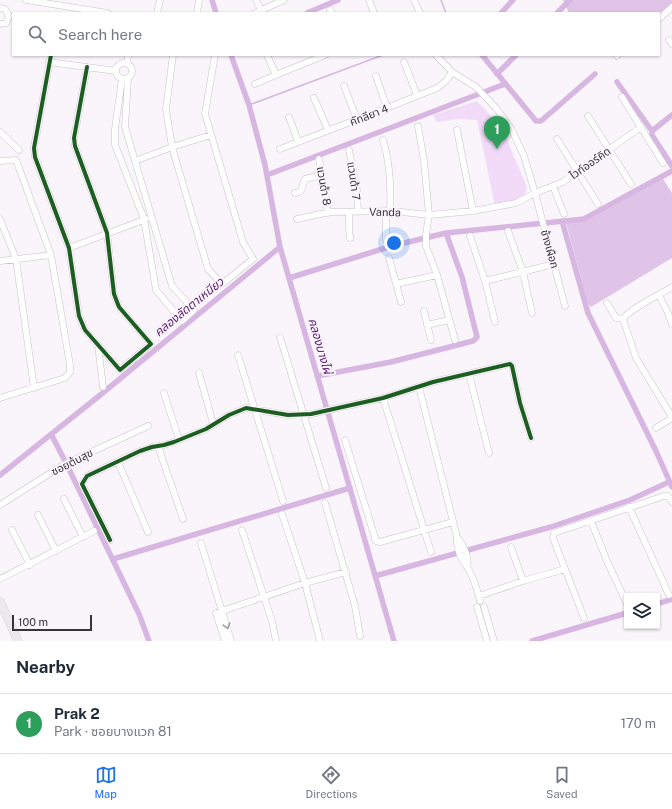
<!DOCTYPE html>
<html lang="en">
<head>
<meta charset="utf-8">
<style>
	:root { --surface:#fff; --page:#f6f6f7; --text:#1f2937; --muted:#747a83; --line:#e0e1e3; --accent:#1a73e8 }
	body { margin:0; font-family:"Public Sans","Noto Sans Thai",sans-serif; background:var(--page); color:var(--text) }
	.controls { position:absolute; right:12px; bottom:12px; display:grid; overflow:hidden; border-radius:0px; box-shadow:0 1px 3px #0004 }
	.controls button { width:36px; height:36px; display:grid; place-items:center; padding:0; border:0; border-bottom:1px solid var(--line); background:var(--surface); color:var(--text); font:20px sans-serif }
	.scale { position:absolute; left:12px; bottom:10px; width:80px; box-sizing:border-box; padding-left:4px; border:2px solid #373539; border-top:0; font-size:11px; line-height:14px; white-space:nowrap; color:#373539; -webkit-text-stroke:3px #fbf3fd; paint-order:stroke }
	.you { position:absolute; left:394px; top:243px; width:14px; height:14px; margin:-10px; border:3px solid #fff; border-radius:50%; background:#1a73e8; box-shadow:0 0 0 6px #1a73e833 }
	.badge { display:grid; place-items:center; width:26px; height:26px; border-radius:50%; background:var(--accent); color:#fff; font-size:13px; font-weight:700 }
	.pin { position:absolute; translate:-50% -33px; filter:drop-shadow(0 1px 2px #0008) }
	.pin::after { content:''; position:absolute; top:21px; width:14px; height:12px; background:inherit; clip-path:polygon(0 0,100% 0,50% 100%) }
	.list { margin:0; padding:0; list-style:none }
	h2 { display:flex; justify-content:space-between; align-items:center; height:52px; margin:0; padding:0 16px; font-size:17px }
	h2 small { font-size:13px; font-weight:400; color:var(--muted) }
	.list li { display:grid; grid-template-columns:26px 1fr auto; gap:12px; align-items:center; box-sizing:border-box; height:60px; padding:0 16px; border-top:1px solid var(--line) }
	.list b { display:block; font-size:15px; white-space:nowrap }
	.list p { margin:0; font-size:13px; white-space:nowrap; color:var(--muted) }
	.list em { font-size:13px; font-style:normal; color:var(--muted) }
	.icon { flex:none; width:22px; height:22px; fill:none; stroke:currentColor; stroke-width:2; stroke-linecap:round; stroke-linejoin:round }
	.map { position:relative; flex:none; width:672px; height:641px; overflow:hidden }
	.search { position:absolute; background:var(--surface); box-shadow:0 1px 3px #0004; left:12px; right:12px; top:12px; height:44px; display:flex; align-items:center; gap:10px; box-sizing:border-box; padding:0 14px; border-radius:0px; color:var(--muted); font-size:15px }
	.sheet { height:112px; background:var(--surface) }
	nav { display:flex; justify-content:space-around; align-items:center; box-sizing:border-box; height:56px; border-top:1px solid var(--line); background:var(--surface); font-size:11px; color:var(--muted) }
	nav a { display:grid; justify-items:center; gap:2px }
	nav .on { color:var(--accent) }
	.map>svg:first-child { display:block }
	.green { fill:#f1dbf9 }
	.forest { fill:#dfc4e8 }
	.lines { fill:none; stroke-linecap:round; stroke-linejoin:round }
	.stream { stroke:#d7b6e2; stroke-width:1.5 }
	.canal { stroke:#d7b6e2; stroke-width:5.5 }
	.minor-casing { stroke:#c7c3c8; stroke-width:7 }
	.major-casing { stroke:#d5d3d6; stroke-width:9 }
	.minor { stroke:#fefefe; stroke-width:6 }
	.major { stroke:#ede8ef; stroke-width:8 }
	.cycleway-casing { stroke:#fbf3fd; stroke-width:6 }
	.cycleway { stroke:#1b5e20; stroke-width:4 }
	.oneway { stroke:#9a9a9c }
	.labels { text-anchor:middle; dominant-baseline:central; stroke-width:4; stroke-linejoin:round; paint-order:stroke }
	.street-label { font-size:11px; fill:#373539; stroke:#fbf3fd }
	.water-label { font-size:12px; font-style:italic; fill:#5c256e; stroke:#fbf3fd }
</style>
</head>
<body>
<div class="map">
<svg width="672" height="641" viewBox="0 0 672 641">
	<rect width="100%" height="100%" fill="#faf5fb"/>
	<!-- green -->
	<path class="green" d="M477,101L502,128L527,187L524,197L513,204L495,206L477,120L459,119L437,122L433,115Z"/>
	<!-- forest -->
	<path class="forest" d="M563,0H672V3L659,15V13H569Z
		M663,179L672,193V258L591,307L588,304L566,223L588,220Z"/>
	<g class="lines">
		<!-- stream -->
		<path class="stream" d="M441,0L446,13
			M249,105L383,55"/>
		<!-- canal -->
		<path class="canal" d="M212,0L216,13
			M307,13L338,0
			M501,13L513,0
			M557,13L570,0
			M231,55L249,105L265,165L280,247L394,641
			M482,55L536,121H541L595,74
			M497,74L516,55
			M617,82L652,131
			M672,115L652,131V135L672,166
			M267,175L505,84
			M562,221L588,313L656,451L672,487
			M289,278L392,246L446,233L584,219L672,171
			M317,376L391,362L473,341L477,337L462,277L446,233
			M51,434L64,459
			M68,467L139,614L149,641
			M0,475L99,396L280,247
			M113,559L350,488
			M375,576L551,527L630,500L669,482
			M657,604L672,599
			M532,641L627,613"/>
		<defs>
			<path id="minor" d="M26,0L108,13
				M256,0L261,10
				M369,0L374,13
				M414,0L420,13
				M0,8L5,9L9,16L6,23L0,24
				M330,10L332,13
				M157,13L160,0
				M197,13L199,0
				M255,13L284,0
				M659,19L672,7
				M669,40L672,44
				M51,55L34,148L35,157L69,248L79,316L85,330L120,370L151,344L119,307L114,294L107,233L75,146L74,138L87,67
				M173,55L166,109L172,147L208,269L222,284L253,259L243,242L205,114L215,55
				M267,55L276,75
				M436,55L452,72L476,87L496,108L511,128L524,156L535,193L565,306
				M617,56L618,55
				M49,62L116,71
				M404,62L417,95
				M116 71a8 8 0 1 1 16 0a8 8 0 1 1-16 0Z
				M127,64L128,55
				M376,76L387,108
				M122,79L115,129V145L144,219L156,290L182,321L194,310L172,286L125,127L128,78
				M255,84L276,75L325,55
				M344,86L357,119
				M622,97L663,163
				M314,98L328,130
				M588,116L631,184
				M289,117L298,141
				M418,126L424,161L429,215L426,235V246L437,275L455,340
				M457,130L473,211
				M0,132L19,150
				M557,139L598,204
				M383,140C390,162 391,189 390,211
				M280,149L387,108L437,88L446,81L452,72
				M349,150L357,191L358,212
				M319,159L328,213
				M0,161L16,160L51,255L70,365V372L65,378L0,398
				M135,161L172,147L211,135
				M553,186L564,214
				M295,193C305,192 301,185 305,179L322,175
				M386,211V240
				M349,212V228L350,238
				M0,219L16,259L34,388
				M297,219L330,212L393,211L429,215L473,211L516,203L535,193L553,186L563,182L641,127
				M508,231L523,272L532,313
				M470,236L485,281L495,322
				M69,248L146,219
				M389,258L401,302
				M0,261L51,255
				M485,281L554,264
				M396,284L437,275
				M672,287C661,294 629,309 623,319L636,358L672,417
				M659,295L668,313L672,324
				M607,303L616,318L623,319
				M424,311L431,340
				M427,325L449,320
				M280,337L326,488
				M98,345L103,387
				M238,355L283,501
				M199,373L213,423
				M469,374L489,453
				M419,387L457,537C456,548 461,559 467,567C474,576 477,590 480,601
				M164,393L179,440
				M383,398L431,552
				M656,428L672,418
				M345,440L376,541L380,542L453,522
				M158,446L183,519
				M118,462L148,532
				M64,499L83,537
				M325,503L355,606L360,636
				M0,505L63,465L148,426
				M629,507L669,595
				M282,514L305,583L320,641
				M38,515L56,551
				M591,521L607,561L627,604
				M12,530L30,565
				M242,530L272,621L276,641
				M457,537C463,544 470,558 467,567
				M110,540L82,484L87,476L140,451L152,447L164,445L174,442L206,429L229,415L246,408L288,415L311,414L383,398L433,382L510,364L512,366L520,403L531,438
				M201,543L231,641
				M511,547L523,581
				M0,579L94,531
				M479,596L523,581L565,569
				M477,607L487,641
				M484,607L494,641
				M584,618L553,538L554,533L664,496H668L672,502
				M225,641L216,613L305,583L346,572"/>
			<path id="major" d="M0,601L18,641"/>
		</defs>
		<!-- minor casing -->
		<use href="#minor" class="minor-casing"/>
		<!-- major casing -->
		<use href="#major" class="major-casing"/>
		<!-- minor -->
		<use href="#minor" class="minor"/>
		<!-- major -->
		<use href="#major" class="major"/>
		<defs>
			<path id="cycleway" d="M51,55L34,148L35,157L69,248L79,316L85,330L120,370L151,344L119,307L114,294L107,233L75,146L74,138L87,67
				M110,540L82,484L87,476L140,451L152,447L164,445L174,442L206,429L229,415L246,408L288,415L311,414L383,398L433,382L510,364L512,366L520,403L531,438"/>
		</defs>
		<!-- cycleway casing -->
		<use href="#cycleway" class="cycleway-casing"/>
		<!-- cycleway -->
		<use href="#cycleway" class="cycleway"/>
	</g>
	<!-- one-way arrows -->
	<defs><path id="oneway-chevron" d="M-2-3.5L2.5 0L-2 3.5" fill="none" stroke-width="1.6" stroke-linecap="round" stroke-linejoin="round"/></defs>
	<use class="oneway" href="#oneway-chevron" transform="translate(227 626) rotate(73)"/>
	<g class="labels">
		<!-- street labels -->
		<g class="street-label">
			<text transform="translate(369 115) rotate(-21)">คัทลียา 4</text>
			<text transform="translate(590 163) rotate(-35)">ไวท์ออร์คิด</text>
			<text transform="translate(354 181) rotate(82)">แวนด้า 7</text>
			<text transform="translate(324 186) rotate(80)">แวนด้า 8</text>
			<text transform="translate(385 212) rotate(1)">Vanda</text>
			<text transform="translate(550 249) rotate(74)">ช้างเผือก</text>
			<text transform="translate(72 462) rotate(-27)">ซอยต้นสุข</text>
		</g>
		<!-- water labels -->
		<g class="water-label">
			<text transform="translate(189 307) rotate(-39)">คลองลัดตาเหนียว</text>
			<text transform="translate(320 346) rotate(74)">คลองบางไผ่</text>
		</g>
	</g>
</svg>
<div class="controls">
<button><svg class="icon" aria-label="layers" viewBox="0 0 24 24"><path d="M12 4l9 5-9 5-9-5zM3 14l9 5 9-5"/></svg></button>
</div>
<div class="scale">100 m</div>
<div class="you"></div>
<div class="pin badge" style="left:497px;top:149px;background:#2e9e5b">1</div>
<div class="search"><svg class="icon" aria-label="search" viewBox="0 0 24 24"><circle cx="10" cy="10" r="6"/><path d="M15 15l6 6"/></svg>Search here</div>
</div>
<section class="sheet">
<h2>Nearby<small></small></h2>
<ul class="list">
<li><span class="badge" style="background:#2e9e5b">1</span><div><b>Prak 2</b><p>Park · ซอยบางแวก 81</p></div><em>170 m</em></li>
</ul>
</section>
<nav>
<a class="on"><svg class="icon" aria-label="map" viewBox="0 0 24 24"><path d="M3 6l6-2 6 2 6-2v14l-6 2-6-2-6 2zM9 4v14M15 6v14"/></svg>Map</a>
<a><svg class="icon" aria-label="directions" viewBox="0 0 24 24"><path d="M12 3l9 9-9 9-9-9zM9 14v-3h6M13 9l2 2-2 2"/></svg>Directions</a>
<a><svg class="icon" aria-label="saved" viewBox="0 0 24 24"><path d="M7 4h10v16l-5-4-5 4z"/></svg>Saved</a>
</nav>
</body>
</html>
